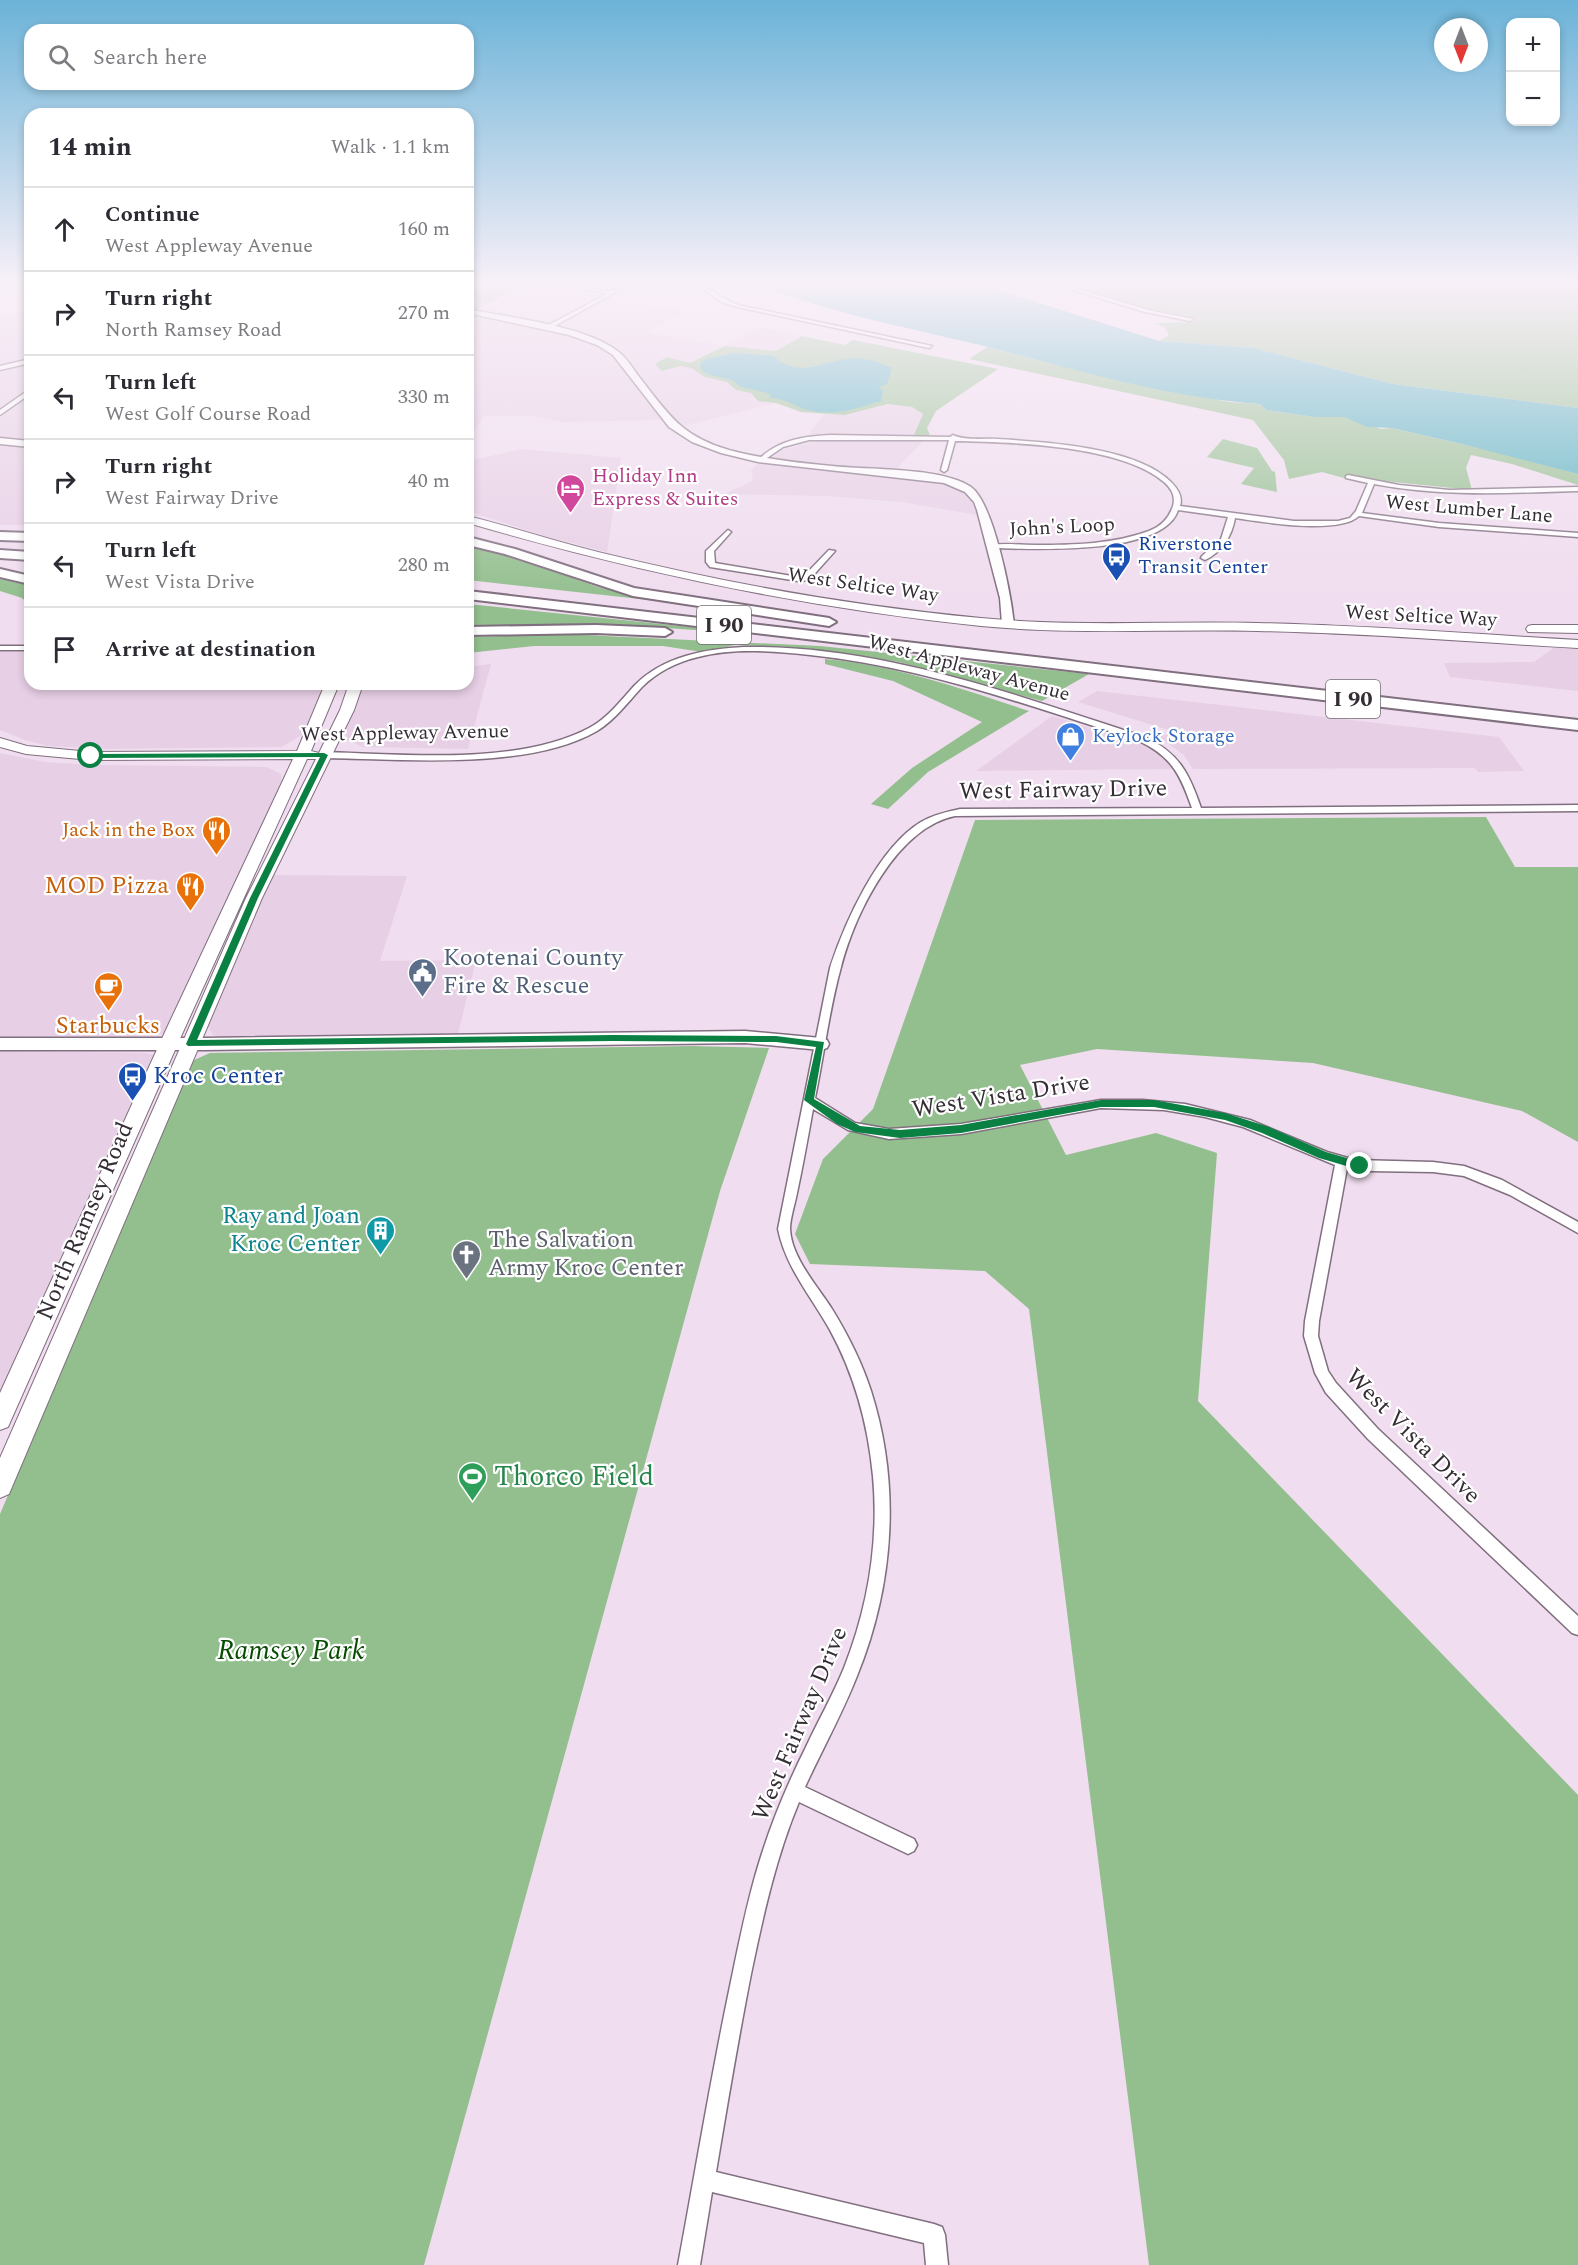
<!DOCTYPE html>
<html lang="en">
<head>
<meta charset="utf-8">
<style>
	:root { --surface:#fff; --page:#f2f2f3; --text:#2b2b33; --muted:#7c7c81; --line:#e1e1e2 }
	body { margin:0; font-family:Spectral,serif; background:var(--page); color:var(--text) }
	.controls { position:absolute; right:18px; top:18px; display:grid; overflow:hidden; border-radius:12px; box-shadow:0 3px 9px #0003 }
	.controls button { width:54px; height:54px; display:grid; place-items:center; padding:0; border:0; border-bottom:2px solid var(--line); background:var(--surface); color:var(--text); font:30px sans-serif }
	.compass { position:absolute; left:1434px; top:18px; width:54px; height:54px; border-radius:50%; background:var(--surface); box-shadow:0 3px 9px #0003; rotate:180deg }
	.stop { position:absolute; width:18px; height:18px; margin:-14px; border:4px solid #0b8043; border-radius:50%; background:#fff }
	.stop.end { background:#0b8043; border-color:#fff; box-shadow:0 2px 6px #0008 }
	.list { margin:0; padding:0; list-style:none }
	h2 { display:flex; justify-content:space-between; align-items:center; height:78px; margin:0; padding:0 24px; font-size:26px }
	h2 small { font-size:20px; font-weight:400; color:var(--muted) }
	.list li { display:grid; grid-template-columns:39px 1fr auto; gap:18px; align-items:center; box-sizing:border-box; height:84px; padding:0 24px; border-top:2px solid var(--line) }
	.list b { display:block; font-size:22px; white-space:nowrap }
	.list p { margin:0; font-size:20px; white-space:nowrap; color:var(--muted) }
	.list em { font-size:20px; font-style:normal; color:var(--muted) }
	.icon { flex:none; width:33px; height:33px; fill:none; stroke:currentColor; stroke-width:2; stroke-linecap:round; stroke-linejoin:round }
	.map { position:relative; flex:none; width:1578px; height:2265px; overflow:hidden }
	.search { position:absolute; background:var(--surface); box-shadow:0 3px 9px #0003; left:24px; top:24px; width:450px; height:66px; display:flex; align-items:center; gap:15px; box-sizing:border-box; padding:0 21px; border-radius:18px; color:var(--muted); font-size:22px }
	.panel { position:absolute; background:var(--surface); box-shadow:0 3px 9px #0003; left:24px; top:108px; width:450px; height:582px; border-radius:18px }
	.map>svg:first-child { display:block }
	.built { fill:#e7cfe5 }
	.green { fill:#93bf8e }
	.water { fill:#51b1bf }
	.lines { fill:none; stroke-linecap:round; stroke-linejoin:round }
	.street-casing { stroke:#806f7f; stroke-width:3 }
	.secondary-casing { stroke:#806f7f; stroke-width:3 }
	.primary-casing { stroke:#806f7f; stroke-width:2 }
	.highway-casing { stroke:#806f7f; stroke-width:4 }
	.street { fill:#fff; fill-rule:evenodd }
	.secondary { fill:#fff; fill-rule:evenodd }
	.primary { fill:#fff; fill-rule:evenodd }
	.highway { fill:#fff; fill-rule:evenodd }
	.route { fill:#0b8043 }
	.labels { text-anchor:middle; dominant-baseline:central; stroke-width:4.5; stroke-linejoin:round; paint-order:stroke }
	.far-hotel-label { font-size:20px; fill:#b23c85; stroke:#fff; text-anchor:start }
	.far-street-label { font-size:20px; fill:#352e35; stroke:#fff }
	.far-transit-label { font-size:20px; fill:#164399; stroke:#fff; text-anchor:start }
	.far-shop-label { font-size:20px; fill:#366cbe; stroke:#fff; text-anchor:start }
	.far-food-label { font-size:20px; fill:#c56008; stroke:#fff; text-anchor:end }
	.shield { fill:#fff; stroke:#726d72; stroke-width:1.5 }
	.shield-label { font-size:22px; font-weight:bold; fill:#352e35 }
	.street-label { font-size:24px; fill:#352e35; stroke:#fff }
	.food-label { font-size:24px; fill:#c56008; stroke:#fff; text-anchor:end }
	.service-label { font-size:24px; fill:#4e5e75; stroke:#fff; text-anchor:start }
	.transit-label { font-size:24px; fill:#164399; stroke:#fff; text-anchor:start }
	.culture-label { font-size:24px; fill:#0d838f; stroke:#fff; text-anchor:end }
	.worship-label { font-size:24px; fill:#5b616d; stroke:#fff; text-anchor:start }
	.near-leisure-label { font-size:28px; fill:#27864d; stroke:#fff; text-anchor:start }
	.near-park-label { font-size:28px; font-style:italic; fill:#064d00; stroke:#fff }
</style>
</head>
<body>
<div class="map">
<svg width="1578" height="2265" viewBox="0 0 1578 2265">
	<rect width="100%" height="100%" fill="#f0ddef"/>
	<!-- built -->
	<path class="built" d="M524,285H565L605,294L547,324L474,310Z
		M612,297L685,312L647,332L725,346L759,327L802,336L776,351L725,346L690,363L667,357L666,370L681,366L691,368L705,377L727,382L736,390L751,393L758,401L776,403L679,427L621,352L604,341L557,327Z
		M30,305V360L0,366V314H16Z
		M468,313L574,336L595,343L617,360L661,420L562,422L533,416H484L468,443Z
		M30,364V390L13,399L0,410V370Z
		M30,393V441L0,438V418Z
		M892,404L912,407L923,414L914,435L810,437L811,431L824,414L845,415Z
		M924,440L894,471L807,463L773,457L781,450L814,441Z
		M0,444L30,446V525H0Z
		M522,449L621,458L607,552L545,536L468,511V461Z
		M759,462L941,482L957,488L969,496L977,515L902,502L826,496L724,494L751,482L753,478L751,470Z
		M1556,646L1578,647V691L1450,677L1444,663L1534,662Z
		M0,652H30V684H324L302,735L281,747L109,749L48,746L25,740L0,730Z
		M491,664L468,749L363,747L347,740L345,731L364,684H468V667Z
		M1097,691L1499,737L1524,771L1478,772L1475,768L1193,769L1184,755L1159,737L1175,732L1078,702Z
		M1052,716L1145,745L1155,750L1173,769L976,771Z
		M0,753L45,762L94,765L267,767L281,774L282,784L165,1033L148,1036L0,1037Z
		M273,875L407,876L380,961L476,960L458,1034L263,1038H224L213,1035L207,1025Z
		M0,1051L145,1053L154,1055L0,1401Z"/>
	<!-- green -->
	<path class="green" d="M468,285H524L474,310L468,309Z
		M1072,285H1578V408L1393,384L1254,348L1159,341L1169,335L1165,328L1155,323L1186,322L1187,316L1141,307Z
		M802,336L845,345L853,340L998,369L936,411L927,428L930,435H914L923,414L912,407L888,404L845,415L801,412L776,403L758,401L751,393L736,390L727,382L705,377L691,368L681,366L662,371L655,364L667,357L690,363L725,346L776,351Z
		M987,347L1109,378L1229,402L1260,404L1266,410L1314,417H1344L1381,429L1392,428L1505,454L1578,474V485L1512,464L1471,455L1466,468L1472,490L1364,479L1362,483L1322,472L1289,479L1284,460L1253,420L969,359Z
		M1223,439L1257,448L1272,471L1275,472L1277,492L1241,484L1254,468L1207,457Z
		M468,545L508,555L598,587L658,601L468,580Z
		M0,576L30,584V606L22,598L0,591Z
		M468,604L710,629L709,631C629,625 548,624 468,628Z
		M562,634L820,646L1089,674L1042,701L899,662L789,647L735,645L702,652L663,646H534L468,653V637Z
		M825,659C895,665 962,689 1029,711L928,772L888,809L871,804L912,768L982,722L893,681L825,664Z
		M1486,817L1515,867H1578V1142L1522,1111L1313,1063L1097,1049L1020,1065L1066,1155L1156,1133L1217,1153L1198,1401L1578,1795V2265H1149L1029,1309L985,1271L810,1264L795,1234L823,1159L873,1109L975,820Z
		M692,1046L769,1048L720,1191L424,2265H0V1514L191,1064L194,1060L210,1053Z"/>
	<!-- water -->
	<path class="water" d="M759,285H983L1159,341L1254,348L1393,384L1578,408V474L1462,444L1392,428L1367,427L1344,417H1314L1266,410L1260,404C1168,398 1077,370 988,347C911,328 833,314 759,285Z
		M735,353L774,356C802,384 832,353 865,359C874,360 884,365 892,368L887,384L879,387L883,391L881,401C857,408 834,417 807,410C794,406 781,396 768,398L771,396L768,393L741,387L732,380L707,374L700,368L701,362L706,359Z"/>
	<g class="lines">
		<defs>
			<path id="street" d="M571,285C584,285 599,292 611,291C617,291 622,285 629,285L549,329H545V327L607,294Z
				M687,285C711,285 717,297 738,305L932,346L929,348L737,307L721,302L707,291Z
				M1057,285H1065L1148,310L1193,319L1190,321L1145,312Z
				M30,359V363L0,370V366Z
				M30,389V394L0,415V410Z
				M831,435L950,437L953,435C965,441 985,438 998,439C1046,442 1137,447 1171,482C1178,489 1183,497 1180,506L1294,521H1338L1350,518L1356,511L1368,483L1346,478V476L1348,475L1399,485L1449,490L1578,487V491C1509,493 1442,497 1374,484L1362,513L1439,523L1578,533V537L1439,527L1359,516C1339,535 1262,522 1235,518C1232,536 1222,552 1205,560L1201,558L1202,556L1221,539L1228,517L1178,510C1164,556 1033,549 993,548L991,547V545C1005,543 1021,545 1036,545C1074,545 1114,544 1149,531C1162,526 1169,518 1173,506C1176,496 1171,488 1164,482C1121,445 1010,442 955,441L947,470L944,472L941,470L949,440H809L783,447L764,460L759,459C779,440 804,436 831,435Z
				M728,530L731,532L714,551L715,563L798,577L804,576L829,550L835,551L809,580L798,581L710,567L706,562V551Z
				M0,646H30V650H0Z
				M744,647C882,645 1015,695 1145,737C1179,753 1189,773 1201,808L1578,805V811L955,816C896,828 855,914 841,967C829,1010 824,1055 815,1098L855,1123L889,1129L961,1124L1101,1100H1143L1185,1104L1250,1120L1327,1152L1355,1160L1433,1162L1464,1166L1502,1180L1578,1222V1233L1510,1195L1464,1176L1433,1172L1368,1171L1347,1168L1319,1321L1318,1336L1328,1371L1336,1383L1378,1429L1578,1616V1635L1572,1633L1368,1439L1326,1393L1315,1373L1304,1336L1305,1321L1335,1165L1243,1127L1205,1117L1164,1110L1101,1108L961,1134L889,1139L848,1130L813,1109C808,1137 803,1165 797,1193C795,1204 790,1218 790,1229C791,1257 818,1287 832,1309C848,1335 862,1363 871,1391C901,1485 894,1585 857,1676C842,1714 822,1750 805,1787L914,1839L917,1845L914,1851L908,1854L799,1802C776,1857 763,1916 751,1974C738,2040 727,2106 716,2172L934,2224L942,2227L945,2235L948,2265H926L924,2243L712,2192L700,2265H678C695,2174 710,2082 729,1991C738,1948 746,1905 759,1863C771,1823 787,1785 806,1747C818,1721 833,1695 844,1668C868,1607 879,1542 873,1476C868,1424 855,1376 830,1330C811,1296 786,1268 778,1229L830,968C845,922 878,848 921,822C933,815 946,812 960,809L1192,808C1180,774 1172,757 1139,741C1031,706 924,667 810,655C773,651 734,648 698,657C677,662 657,672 642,687C628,702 615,720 597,731C528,771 402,759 324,758L320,755L324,752C403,754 517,766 589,728C608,718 621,700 635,685C664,656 705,649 744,647Z"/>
			<path id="secondary" d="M468,309C510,318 582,325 616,350C626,356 633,369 640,378C669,415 681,436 729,450C763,459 798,463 832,466C868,470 942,467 971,487C994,504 1011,595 1014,624L1008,627L1002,624L1000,598L977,510L974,502L965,492L944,483L758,462L721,453L692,442L669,427L613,355L597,345L569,335L468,313Z
				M0,438L30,441V447L0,444Z
				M745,1031L821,1038L827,1040L829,1044L827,1048L821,1050L745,1043L205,1050H0V1038H205Z"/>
			<path id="primary" d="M468,516C512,527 554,541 598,552C724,583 852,606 981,618C1073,627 1165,621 1257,623C1364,625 1471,634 1578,640V648C1471,642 1364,633 1257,631C1165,629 1073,635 981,626C807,608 635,572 468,523Z
				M1532,625H1578V633L1528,632L1526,629L1528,626Z
				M325,684H339L311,751L319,753L340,710L349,684H363L354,710L262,898L9,1494L0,1498V1458L246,898L316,759H307L183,1032L8,1427L0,1430V1393L165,1032L293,759L91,760L26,754L0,747V738L27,746L91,752L297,751Z"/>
			<path id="highway" d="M0,532L30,533V541L0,540Z
				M468,537L515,549L634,588L829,618L836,622L829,626L633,596L505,554L468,545Z
				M0,550L30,552V560L0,558Z
				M0,569L30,576V584L0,577Z
				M468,591L1578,720V730L468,599Z
				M596,625L665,628L672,632L665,636L596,633L468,635V627Z"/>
		</defs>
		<!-- street casing -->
		<use href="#street" class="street-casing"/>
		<!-- secondary casing -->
		<use href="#secondary" class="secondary-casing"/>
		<!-- primary casing -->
		<use href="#primary" class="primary-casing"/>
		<!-- highway casing -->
		<use href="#highway" class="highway-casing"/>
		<!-- street -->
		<use href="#street" class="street"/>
		<!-- secondary -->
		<use href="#secondary" class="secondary"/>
		<!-- primary -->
		<use href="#primary" class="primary"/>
		<!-- highway -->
		<use href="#highway" class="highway"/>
	</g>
	<!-- sky -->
	<linearGradient id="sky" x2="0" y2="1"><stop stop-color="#6bb3d8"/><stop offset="0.47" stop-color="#f8f0f8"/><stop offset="1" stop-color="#f8f0f8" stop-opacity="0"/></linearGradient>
	<rect width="1578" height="602" fill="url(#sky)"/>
	<!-- route -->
	<path class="route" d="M324,753L328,755L258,898L197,1040L613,1035L776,1036L824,1042L814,1099L860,1126L900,1130L961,1125L1101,1100H1154L1225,1113L1269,1127L1326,1152L1364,1163L1365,1166L1360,1170L1319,1158L1262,1133L1225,1120L1154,1107H1101L961,1133L900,1138L855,1132L837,1124L804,1100L816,1047L776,1042L613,1041L188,1046L186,1044L250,898L320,757L91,758L87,756L91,754Z"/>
	<!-- icons -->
	<defs>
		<symbol id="hotel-pin" viewBox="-11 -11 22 30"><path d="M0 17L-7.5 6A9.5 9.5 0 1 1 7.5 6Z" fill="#d1479c" stroke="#fff"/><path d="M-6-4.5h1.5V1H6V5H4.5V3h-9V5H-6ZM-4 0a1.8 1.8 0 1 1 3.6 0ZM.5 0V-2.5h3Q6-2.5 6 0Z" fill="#fff"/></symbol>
		<symbol id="bus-pin" viewBox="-11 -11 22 30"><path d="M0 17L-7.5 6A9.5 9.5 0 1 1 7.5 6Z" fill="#1a4fb4" stroke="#fff"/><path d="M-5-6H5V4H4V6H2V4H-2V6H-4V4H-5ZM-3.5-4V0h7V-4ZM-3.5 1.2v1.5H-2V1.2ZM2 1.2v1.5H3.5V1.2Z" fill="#fff"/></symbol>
		<symbol id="shop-pin" viewBox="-11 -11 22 30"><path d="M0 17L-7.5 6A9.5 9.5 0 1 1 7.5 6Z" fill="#3f7fe0" stroke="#fff"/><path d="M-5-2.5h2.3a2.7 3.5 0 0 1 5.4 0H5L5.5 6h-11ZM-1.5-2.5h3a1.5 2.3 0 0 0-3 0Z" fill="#fff"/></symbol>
		<symbol id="restaurant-pin" viewBox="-11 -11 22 30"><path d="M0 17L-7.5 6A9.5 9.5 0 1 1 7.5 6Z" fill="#e8710a" stroke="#fff"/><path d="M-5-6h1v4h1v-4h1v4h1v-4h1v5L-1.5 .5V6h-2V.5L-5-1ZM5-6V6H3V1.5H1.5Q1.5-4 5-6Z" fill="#fff"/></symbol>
		<symbol id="civic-pin" viewBox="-11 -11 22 30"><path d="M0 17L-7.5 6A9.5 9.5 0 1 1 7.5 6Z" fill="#5c6f8a" stroke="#fff"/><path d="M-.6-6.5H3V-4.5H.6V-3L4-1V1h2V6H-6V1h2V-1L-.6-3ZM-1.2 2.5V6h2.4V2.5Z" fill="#fff"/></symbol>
		<symbol id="cafe-pin" viewBox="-11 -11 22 30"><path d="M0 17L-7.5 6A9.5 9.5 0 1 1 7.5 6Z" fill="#e8710a" stroke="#fff"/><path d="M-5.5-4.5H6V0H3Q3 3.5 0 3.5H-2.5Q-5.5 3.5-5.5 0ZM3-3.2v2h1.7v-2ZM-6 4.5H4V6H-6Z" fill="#fff"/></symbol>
		<symbol id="building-pin" viewBox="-11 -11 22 30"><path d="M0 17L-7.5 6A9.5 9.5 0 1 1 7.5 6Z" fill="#0f9aa8" stroke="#fff"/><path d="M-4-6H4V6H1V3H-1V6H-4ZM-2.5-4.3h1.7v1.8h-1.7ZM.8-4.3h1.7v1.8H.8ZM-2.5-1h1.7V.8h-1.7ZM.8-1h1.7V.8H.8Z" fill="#fff"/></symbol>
		<symbol id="church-pin" viewBox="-11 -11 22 30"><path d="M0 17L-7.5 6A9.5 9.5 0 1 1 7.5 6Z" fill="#6b7280" stroke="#fff"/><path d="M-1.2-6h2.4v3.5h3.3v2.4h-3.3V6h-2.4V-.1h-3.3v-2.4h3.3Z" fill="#fff"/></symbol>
		<symbol id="stadium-pin" viewBox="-11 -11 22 30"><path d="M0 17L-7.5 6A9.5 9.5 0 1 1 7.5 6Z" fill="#2e9e5b" stroke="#fff"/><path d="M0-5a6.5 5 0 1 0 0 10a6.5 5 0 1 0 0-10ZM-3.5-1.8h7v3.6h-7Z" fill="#fff"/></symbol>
	</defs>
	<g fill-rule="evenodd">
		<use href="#hotel-pin" x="554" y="472" width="33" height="45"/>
		<use href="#bus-pin" x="1100" y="540" width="33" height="45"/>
		<use href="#shop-pin" x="1054" y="720" width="33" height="45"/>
		<use href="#restaurant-pin" x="200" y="814" width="33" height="45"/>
		<use href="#restaurant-pin" x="174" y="870" width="33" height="45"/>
		<use href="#civic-pin" x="406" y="956" width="33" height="45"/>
		<use href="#cafe-pin" x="92" y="970" width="33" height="45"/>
		<use href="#bus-pin" x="116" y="1060" width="33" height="45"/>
		<use href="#building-pin" x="364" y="1214" width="33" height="45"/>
		<use href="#church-pin" x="450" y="1238" width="33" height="45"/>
		<use href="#stadium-pin" x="456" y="1460" width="33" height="45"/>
	</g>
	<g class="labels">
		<!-- far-hotel labels -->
		<g class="far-hotel-label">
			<text x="592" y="476">Holiday Inn<tspan x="592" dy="23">Express &amp; Suites</tspan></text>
		</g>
		<!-- far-street labels -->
		<g class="far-street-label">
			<text transform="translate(1469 509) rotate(5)">West Lumber Lane</text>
			<text transform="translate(1062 527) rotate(-3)">John's Loop</text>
			<text transform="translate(863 585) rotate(8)">West Seltice Way</text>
			<text transform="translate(1421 616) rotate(3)">West Seltice Way</text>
			<text transform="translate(969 668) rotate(15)">West Appleway Avenue</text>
			<text transform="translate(405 733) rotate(-1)">West Appleway Avenue</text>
		</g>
		<!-- far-transit labels -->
		<g class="far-transit-label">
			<text x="1138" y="544">Riverstone<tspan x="1138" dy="23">Transit Center</tspan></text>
		</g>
		<!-- far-shop labels -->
		<g class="far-shop-label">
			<text x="1092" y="736">Keylock Storage</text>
		</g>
		<!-- far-food labels -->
		<g class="far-food-label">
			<text x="195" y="830">Jack in the Box</text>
		</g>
		<!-- shield labels -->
		<g class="shield">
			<rect x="697" y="606" width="54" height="38" rx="4.5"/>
			<rect x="1326" y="680" width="54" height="38" rx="4.5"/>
		</g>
		<g class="shield-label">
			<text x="724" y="625">I 90</text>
			<text x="1353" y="699">I 90</text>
		</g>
		<!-- street labels -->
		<g class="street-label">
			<text transform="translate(1063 790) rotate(-1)">West Fairway Drive</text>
			<text transform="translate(1001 1096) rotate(-9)">West Vista Drive</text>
			<text transform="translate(85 1221) rotate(-67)">North Ramsey Road</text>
			<text transform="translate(1413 1436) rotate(45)">West Vista Drive</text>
			<text transform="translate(800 1724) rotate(-67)">West Fairway Drive</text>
		</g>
		<!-- food labels -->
		<g class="food-label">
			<text x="169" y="886">MOD Pizza</text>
			<text x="108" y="1026" text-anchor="middle">Starbucks</text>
		</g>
		<!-- service labels -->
		<g class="service-label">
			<text x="443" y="958">Kootenai County<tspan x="443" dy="28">Fire &amp; Rescue</tspan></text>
		</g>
		<!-- transit labels -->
		<g class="transit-label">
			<text x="153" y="1076">Kroc Center</text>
		</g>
		<!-- culture labels -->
		<g class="culture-label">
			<text x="360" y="1216">Ray and Joan<tspan x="360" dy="28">Kroc Center</tspan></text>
		</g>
		<!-- worship labels -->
		<g class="worship-label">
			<text x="488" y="1240">The Salvation<tspan x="488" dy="28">Army Kroc Center</tspan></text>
		</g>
		<!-- near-leisure labels -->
		<g class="near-leisure-label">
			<text x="494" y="1476">Thorco Field</text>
		</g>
		<!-- near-park labels -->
		<g class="near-park-label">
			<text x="291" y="1650">Ramsey Park</text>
		</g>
	</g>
</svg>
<div class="controls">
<button>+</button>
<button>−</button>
</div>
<svg class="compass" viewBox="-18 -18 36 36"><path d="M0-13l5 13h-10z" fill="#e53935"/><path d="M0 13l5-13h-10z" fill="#7c7c81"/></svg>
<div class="stop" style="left:91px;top:756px"></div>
<div class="stop end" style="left:1360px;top:1166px"></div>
<div class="search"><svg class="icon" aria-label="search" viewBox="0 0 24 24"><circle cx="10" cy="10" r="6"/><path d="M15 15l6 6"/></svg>Search here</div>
<section class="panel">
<h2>14 min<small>Walk · 1.1 km</small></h2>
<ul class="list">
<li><svg class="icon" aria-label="ahead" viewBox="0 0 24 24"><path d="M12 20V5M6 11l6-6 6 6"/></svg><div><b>Continue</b><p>West Appleway Avenue</p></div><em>160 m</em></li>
<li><svg class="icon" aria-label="right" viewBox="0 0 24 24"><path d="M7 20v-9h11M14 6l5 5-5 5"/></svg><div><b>Turn right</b><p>North Ramsey Road</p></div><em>270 m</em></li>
<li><svg class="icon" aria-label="left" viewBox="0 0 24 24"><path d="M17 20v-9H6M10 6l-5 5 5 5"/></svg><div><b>Turn left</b><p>West Golf Course Road</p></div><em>330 m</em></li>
<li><svg class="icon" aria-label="right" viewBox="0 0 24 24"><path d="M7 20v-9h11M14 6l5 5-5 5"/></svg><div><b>Turn right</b><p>West Fairway Drive</p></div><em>40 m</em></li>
<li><svg class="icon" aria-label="left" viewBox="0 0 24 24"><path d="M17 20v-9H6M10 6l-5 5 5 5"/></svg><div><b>Turn left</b><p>West Vista Drive</p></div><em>280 m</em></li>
<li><svg class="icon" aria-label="arrive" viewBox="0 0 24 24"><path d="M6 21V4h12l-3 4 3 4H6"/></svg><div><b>Arrive at destination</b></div></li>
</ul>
</section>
</div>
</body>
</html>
